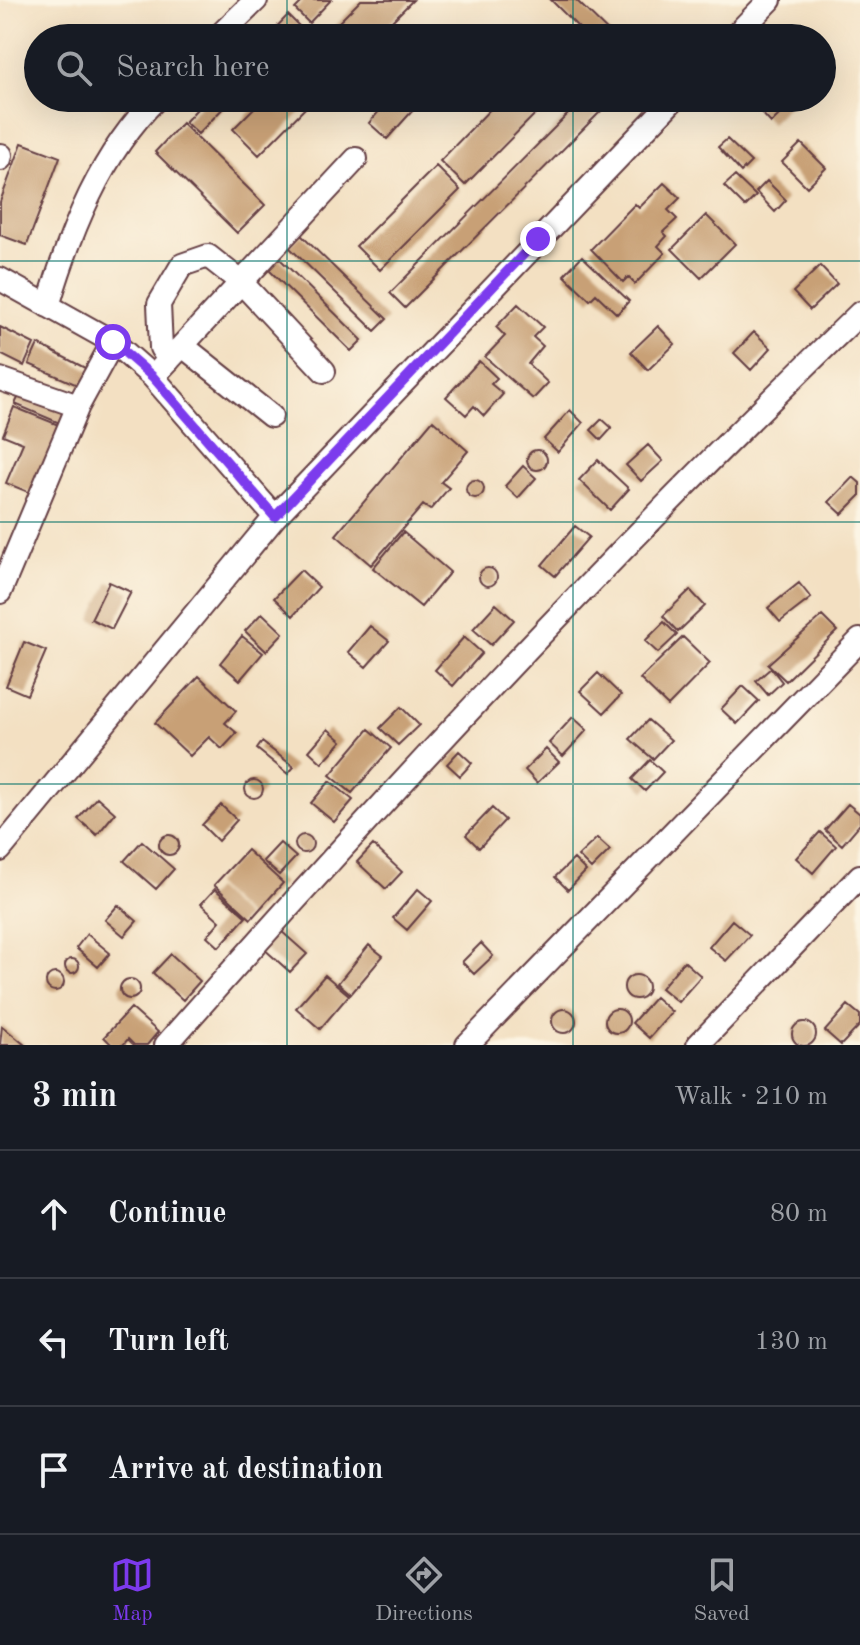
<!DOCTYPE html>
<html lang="en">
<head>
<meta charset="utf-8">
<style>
	:root { --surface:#171b24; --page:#20242c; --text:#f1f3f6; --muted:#9ea1a6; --line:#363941; --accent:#7c3aed }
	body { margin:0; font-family:"Old Standard TT",serif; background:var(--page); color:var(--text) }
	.stop { position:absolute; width:24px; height:24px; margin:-18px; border:6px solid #7c3aed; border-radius:50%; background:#fff }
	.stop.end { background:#7c3aed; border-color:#fff; box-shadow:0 2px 8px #0008 }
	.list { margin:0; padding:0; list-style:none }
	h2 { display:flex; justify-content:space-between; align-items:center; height:104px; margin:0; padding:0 32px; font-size:34px }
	h2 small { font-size:26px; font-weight:400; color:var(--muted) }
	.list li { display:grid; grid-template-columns:52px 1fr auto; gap:24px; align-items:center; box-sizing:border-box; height:128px; padding:0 32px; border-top:2px solid var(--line) }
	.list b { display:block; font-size:30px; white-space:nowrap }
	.list em { font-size:26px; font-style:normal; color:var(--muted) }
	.icon { flex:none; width:44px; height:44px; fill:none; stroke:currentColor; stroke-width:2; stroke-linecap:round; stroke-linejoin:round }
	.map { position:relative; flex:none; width:860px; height:1045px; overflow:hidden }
	.search { position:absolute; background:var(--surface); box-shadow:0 8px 32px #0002; left:24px; right:24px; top:24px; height:88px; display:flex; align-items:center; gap:20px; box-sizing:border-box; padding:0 28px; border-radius:44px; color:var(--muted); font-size:30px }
	.sheet { height:488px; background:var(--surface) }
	nav { display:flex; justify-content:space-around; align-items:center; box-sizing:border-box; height:112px; border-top:2px solid var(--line); background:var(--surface); font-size:22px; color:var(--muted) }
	nav a { display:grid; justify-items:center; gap:4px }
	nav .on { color:var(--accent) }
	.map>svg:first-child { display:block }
	.building { fill:#c8a076 }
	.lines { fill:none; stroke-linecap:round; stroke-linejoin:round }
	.minor-casing { stroke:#633c42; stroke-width:26 }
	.minor { stroke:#fff; stroke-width:22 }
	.route { stroke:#7c3aed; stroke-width:10 }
	.grid { fill:none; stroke:#0f766e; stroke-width:2; stroke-opacity:0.55 }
</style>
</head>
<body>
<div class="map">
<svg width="860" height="1045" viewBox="0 0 860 1045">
	<rect width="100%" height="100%" fill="#fcf5e5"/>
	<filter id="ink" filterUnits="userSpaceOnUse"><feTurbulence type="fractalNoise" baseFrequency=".0125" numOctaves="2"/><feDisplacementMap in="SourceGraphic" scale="16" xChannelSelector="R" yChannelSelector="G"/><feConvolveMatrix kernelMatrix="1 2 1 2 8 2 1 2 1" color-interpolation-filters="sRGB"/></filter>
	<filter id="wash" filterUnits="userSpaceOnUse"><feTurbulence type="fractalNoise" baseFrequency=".006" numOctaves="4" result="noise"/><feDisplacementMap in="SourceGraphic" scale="32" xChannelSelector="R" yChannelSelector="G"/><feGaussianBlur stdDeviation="1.8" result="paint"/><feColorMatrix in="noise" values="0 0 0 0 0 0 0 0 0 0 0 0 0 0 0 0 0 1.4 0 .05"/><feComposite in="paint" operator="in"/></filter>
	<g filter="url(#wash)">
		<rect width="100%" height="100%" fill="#f3e0c2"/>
		<g id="blocks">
			<!-- building -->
			<path class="building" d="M304,0H331L309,23L295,9Z
				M361,0H413L375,38H323Z
				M551,0H576L615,38H589Z
				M288,15L301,28L291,38H266Z
				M207,98H233L198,134L185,122Z
				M264,98H315L259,155L233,129Z
				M390,98H401L414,109L387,139L369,123Z
				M501,98L548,101L465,185L440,161Z
				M584,98H614L405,308L390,293Z
				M748,98H780L788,106L771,123Z
				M182,123L265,205L237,233L155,152Z
				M727,139L751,162L741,172L718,147Z
				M22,143L60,157L27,245L0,235V202Z
				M801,143L826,168L807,187L782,162Z
				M436,166L460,190L380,270L356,246Z
				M735,176L756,196L745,207L724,186Z
				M767,181L786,200L775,212L756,192Z
				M664,183L680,198L668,210L677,219L663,232L667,236L658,246L665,253L635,284L628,277L623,282L591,249L635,204L639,208Z
				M706,215L735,244L701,278L672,249Z
				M301,235L387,319L375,331L289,247Z
				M582,256L629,301L617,314L596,294L590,300L564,275Z
				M279,258L362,340L351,351L268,269Z
				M820,266L837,284L810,310L793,292Z
				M518,304L543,327L533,337L543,346L528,364L548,383L533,399L485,357L505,336L496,327Z
				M658,326L675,344L648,370L631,352Z
				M0,327L34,344L24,366L0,354Z
				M754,332L771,348L751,370L734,353Z
				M38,344L91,371L82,387L29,364Z
				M479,361L497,378L491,384L503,394L484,416L474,406L466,415L446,397Z
				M23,388L72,405L62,424L15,404Z
				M14,407L61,426L33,494L6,483L23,443L3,435Z
				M570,410L583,423L558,452L544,439Z
				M602,419L612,428L601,440L591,430Z
				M433,420L468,451L441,482L449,488L430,510L423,505L371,565L336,535Z
				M648,445L663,461L641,481L626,465Z
				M527 460a10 10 0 1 1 20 0a10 10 0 1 1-20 0Z
				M598,460L629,489L610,510L579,480Z
				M523,466L536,478L518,498L505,486Z
				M853,477L860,483V496L842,514L829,502Z
				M466 489a9 9 0 1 1 18 0a9 9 0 1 1-18 0Z
				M575,526L589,537L555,576L542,565Z
				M403,532L450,572L421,607L373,568Z
				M479 577a9 9 0 1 1 18 0a9 9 0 1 1-18 0Z
				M301,570L319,587L293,616L274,598Z
				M109,582L131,592L112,629L91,619Z
				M799,583L811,598L780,622L768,608Z
				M690,590L705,606L678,632L663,616Z
				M496,604L514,620L491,645L473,629Z
				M262,613L283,633L266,651L245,631Z
				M822,616L837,631L786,681L768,664Z
				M664,622L677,635L658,653L645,641Z
				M370,626L389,641L366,667L348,652Z
				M242,636L263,653L240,680L220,663Z
				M464,637L482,653L453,686L435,670Z
				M683,637L710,663L668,706L640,679Z
				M24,642L46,651L27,695L6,686Z
				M771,668L782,682L768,695L756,681Z
				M598,673L621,695L604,713L580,691Z
				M199,676L236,711L225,723L237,733L222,749L209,737L190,756L155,723Z
				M743,686L759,701L737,724L721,709Z
				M401,707L419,725L398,745L380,728Z
				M573,717L587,730L563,756L549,743Z
				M648,720L671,740L653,759L630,739Z
				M328,729L342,741L322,763L309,751Z
				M369,729L391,748L352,793L330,775Z
				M262,742L294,767L288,774L257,749Z
				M546,749L559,762L537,783L525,770Z
				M459,751L472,763L460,776L447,764Z
				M650,760L663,772L645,791L632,779Z
				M245 789a9 9 0 1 1 18 0a9 9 0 1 1-18 0Z
				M330,781L353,800L334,822L311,803Z
				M97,797L115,813L97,835L78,819Z
				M848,804L860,814V824L842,845L825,830Z
				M221,805L237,820L218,841L202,825Z
				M492,808L505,820L479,848L466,835Z
				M820,832L836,846L813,873L796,858Z
				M295 844a9 9 0 1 1 18 0a9 9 0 1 1-18 0Z
				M159 845a10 10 0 1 1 20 0a10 10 0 1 1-20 0Z
				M597,838L610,850L591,869L578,856Z
				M142,841L174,869L156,889L124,861Z
				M280,843L296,857L279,875L263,861Z
				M373,845L402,872L386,889L357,862Z
				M247,850L283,883L251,919L214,885Z
				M574,859L586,871L568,890L555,877Z
				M215,889L246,917L219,947L207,936L220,921L201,904Z
				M418,889L432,901L407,930L393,918Z
				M118,905L137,921L124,936L105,920Z
				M732,920L750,935L726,961L709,947Z
				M280,930L307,954L290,972L263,948Z
				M87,934L110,953L98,967L76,948Z
				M481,943L493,956L474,974L462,962Z
				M369,945L383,956L351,994L338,983Z
				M171,954L200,981L183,1000L153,973Z
				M65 966a7 7 0 1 1 14 0a7 7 0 1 1-14 0Z
				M684,961L701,976L678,1002L661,988Z
				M46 982a9 9 0 1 1 18 0a9 9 0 1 1-18 0Z
				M325,975L349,995L320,1029L296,1008Z
				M624 987a12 12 0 1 1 24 0a12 12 0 1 1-24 0Z
				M120 989a10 10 0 1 1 20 0a10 10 0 1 1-20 0Z
				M655,997L672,1012L649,1038L632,1023Z
				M848,1005L860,1015V1025L841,1045L825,1031Z
				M131,1008L158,1032L147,1045H134L128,1039L123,1045H112L104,1037Z
				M605 1021a12 12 0 1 1 24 0a12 12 0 1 1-24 0Z
				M552 1021a12 12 0 1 1 24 0a12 12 0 1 1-24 0Z
				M792 1034a12 12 0 1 1 24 0a12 12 0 1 1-24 0Z
				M2,1026L25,1045H0Z"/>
		</g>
	</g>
	<g filter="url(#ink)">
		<use href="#blocks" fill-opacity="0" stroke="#633c42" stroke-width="2"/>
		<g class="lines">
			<defs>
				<path id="minor" d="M217,38L256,0
					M733,38L770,0
					M0,159L1,155
					M0,279L113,342L153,377
					M48,306C70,232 101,153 157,98
					M183,346L271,416
					M169,360L161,348L159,304L182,265L208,256L241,282L324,371
					M0,379L78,406
					M275,517L153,377L356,159
					M0,592L78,406L113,342
					M0,850L275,517L675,98
					M166,1045C388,793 618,546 860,313
					M467,1045L860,640
					M698,1045L860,876"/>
			</defs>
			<!-- minor casing -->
			<use href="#minor" class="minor-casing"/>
			<!-- minor -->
			<use href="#minor" class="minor"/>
		</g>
	</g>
	<g class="lines" filter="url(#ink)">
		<!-- route -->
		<path class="route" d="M113,342L153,377L275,517L538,239"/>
	</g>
	<!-- grid -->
	<path class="grid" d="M287,0V38M573,0V38M287,98V1045M573,98V1045M0,261H860M0,522H860M0,784H860"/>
</svg>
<div class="stop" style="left:113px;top:342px"></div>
<div class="stop end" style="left:538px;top:239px"></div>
<div class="search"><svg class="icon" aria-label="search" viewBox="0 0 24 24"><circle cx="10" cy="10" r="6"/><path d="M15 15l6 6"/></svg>Search here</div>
</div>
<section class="sheet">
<h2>3 min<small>Walk · 210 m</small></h2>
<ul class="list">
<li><svg class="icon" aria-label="ahead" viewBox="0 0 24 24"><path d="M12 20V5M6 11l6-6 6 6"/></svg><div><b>Continue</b></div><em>80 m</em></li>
<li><svg class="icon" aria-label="left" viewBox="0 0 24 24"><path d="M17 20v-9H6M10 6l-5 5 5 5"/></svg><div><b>Turn left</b></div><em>130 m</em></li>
<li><svg class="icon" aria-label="arrive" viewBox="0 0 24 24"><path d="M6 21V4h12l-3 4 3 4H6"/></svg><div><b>Arrive at destination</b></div></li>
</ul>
</section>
<nav>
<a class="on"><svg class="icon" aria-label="map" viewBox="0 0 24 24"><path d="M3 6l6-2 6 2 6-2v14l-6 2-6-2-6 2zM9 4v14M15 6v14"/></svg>Map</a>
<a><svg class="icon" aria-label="directions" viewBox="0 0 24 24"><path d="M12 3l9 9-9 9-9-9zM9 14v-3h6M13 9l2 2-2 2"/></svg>Directions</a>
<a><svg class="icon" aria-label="saved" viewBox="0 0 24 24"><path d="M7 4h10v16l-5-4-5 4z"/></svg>Saved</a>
</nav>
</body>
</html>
